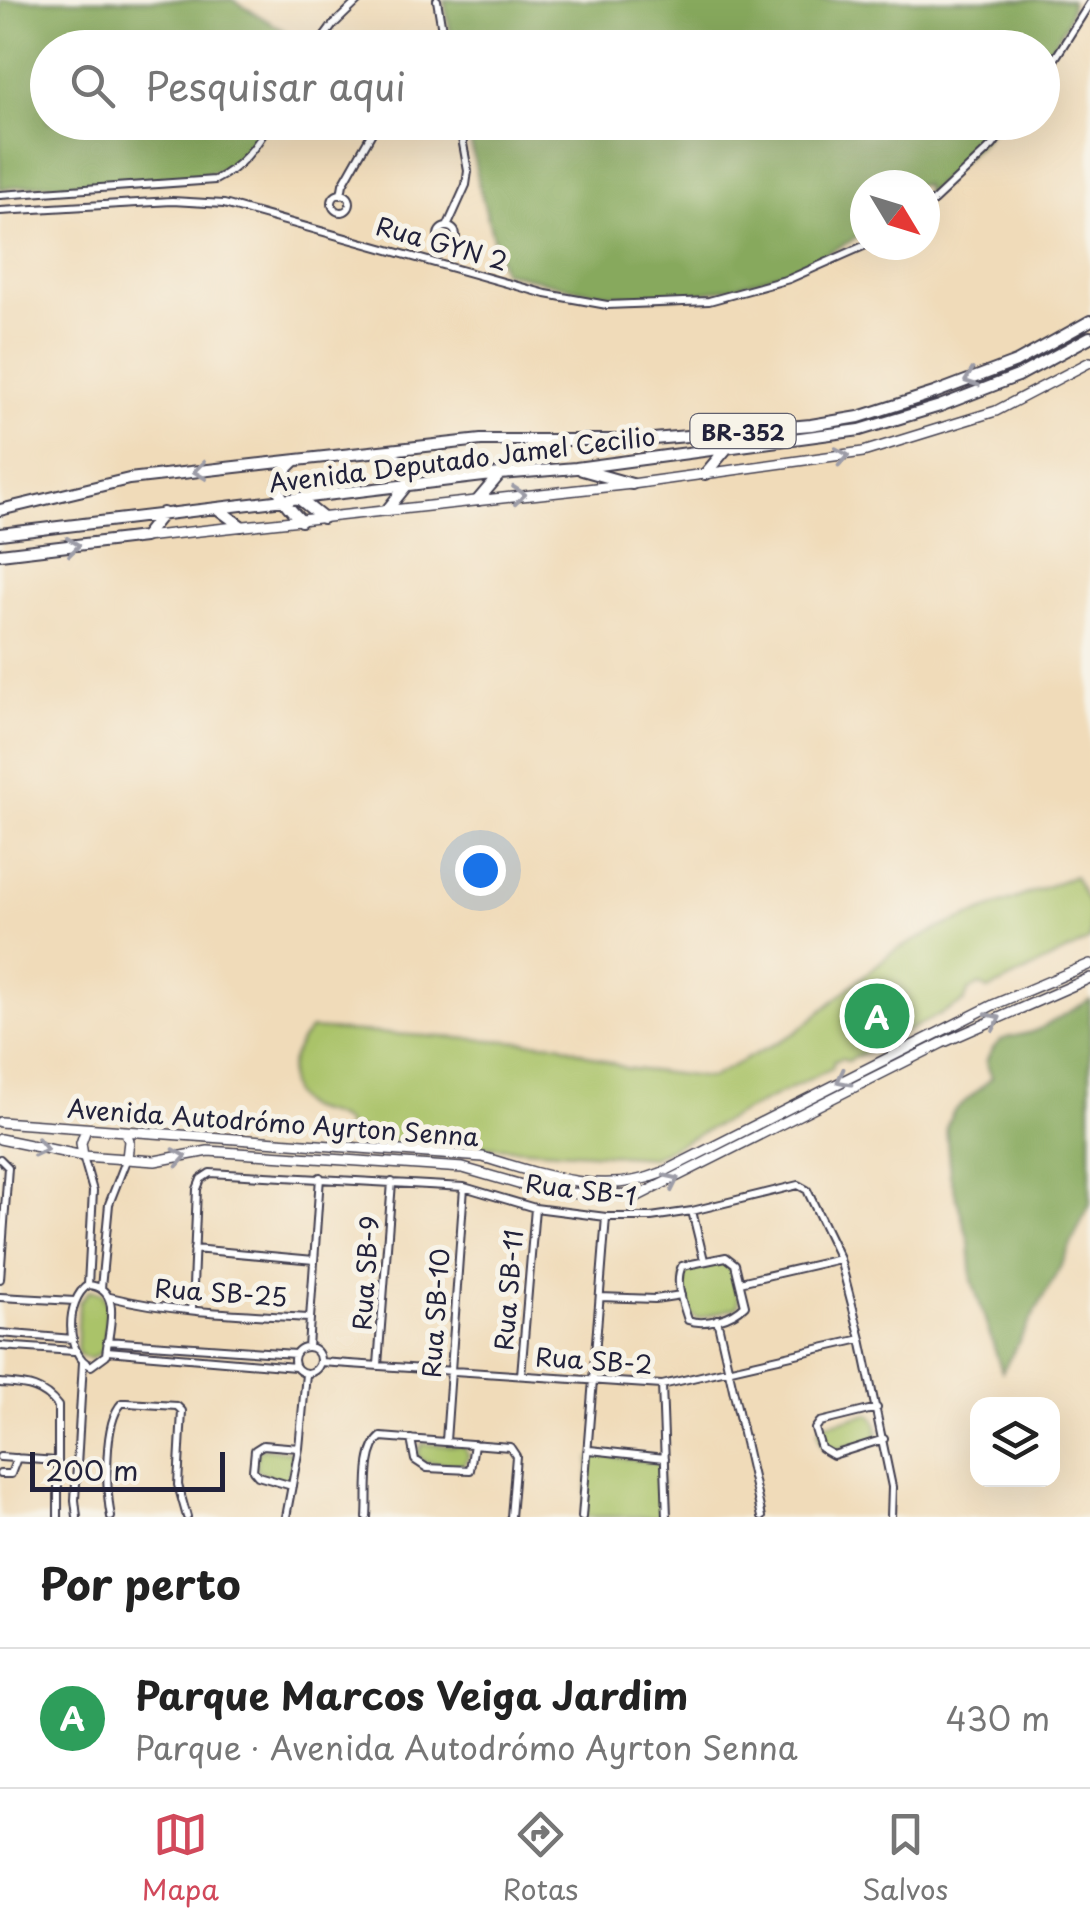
<!DOCTYPE html>
<html lang="pt">
<head>
<meta charset="utf-8">
<style>
	:root { --surface:#fff; --page:#f6f6f6; --text:#222; --muted:#767676; --line:#e0e0e0; --accent:#d1495b }
	body { margin:0; font-family:"Playpen Sans",sans-serif; background:var(--page); color:var(--text) }
	.controls { position:absolute; right:30px; bottom:30px; display:grid; overflow:hidden; border-radius:20px; box-shadow:0 10px 40px #0002 }
	.controls button { width:90px; height:90px; display:grid; place-items:center; padding:0; border:0; border-bottom:2px solid var(--line); background:var(--surface); color:var(--text); font:50px sans-serif }
	.compass { position:absolute; left:850px; top:170px; width:90px; height:90px; border-radius:50%; background:var(--surface); box-shadow:0 10px 40px #0002; rotate:128deg }
	.scale { position:absolute; left:30px; bottom:25px; width:195px; box-sizing:border-box; padding-left:10px; border:5px solid #22223b; border-top:0; font-size:28px; line-height:35px; white-space:nowrap; color:#22223b; -webkit-text-stroke:8px #f7f3e8; paint-order:stroke }
	.you { position:absolute; left:480px; top:870px; width:35px; height:35px; margin:-25px; border:8px solid #fff; border-radius:50%; background:#1a73e8; box-shadow:0 0 0 15px #1a73e833 }
	.badge { display:grid; place-items:center; width:65px; height:65px; border-radius:50%; background:var(--accent); color:#fff; font-size:32px; font-weight:700 }
	.pin { position:absolute; translate:-50% -50%; border:5px solid #fff; box-shadow:0 2px 10px #0006 }
	.list { margin:0; padding:0; list-style:none }
	h2 { display:flex; justify-content:space-between; align-items:center; height:130px; margin:0; padding:0 40px; font-size:42px }
	h2 small { font-size:32px; font-weight:400; color:var(--muted) }
	.list li { display:grid; grid-template-columns:65px 1fr auto; gap:30px; align-items:center; box-sizing:border-box; height:140px; padding:0 40px; border-top:2px solid var(--line) }
	.list b { display:block; font-size:38px; white-space:nowrap }
	.list p { margin:0; font-size:32px; white-space:nowrap; color:var(--muted) }
	.list em { font-size:32px; font-style:normal; color:var(--muted) }
	.icon { flex:none; width:55px; height:55px; fill:none; stroke:currentColor; stroke-width:2; stroke-linecap:round; stroke-linejoin:round }
	.map { position:relative; flex:none; width:1090px; height:1517px; overflow:hidden }
	.search { position:absolute; background:var(--surface); box-shadow:0 10px 40px #0002; left:30px; right:30px; top:30px; height:110px; display:flex; align-items:center; gap:25px; box-sizing:border-box; padding:0 35px; border-radius:55px; color:var(--muted); font-size:38px }
	.sheet { height:270px; background:var(--surface) }
	nav { display:flex; justify-content:space-around; align-items:center; box-sizing:border-box; height:140px; border-top:2px solid var(--line); background:var(--surface); font-size:28px; color:var(--muted) }
	nav a { display:grid; justify-items:center; gap:5px }
	nav .on { color:var(--accent) }
	.map>svg:first-child { display:block }
	.green { fill:#aac369; stroke:#667252; stroke-width:2.5 }
	.forest { fill:#87a95d; stroke:#54664c; stroke-width:2.5 }
	.lines { fill:none; stroke-linecap:round; stroke-linejoin:round }
	.street-casing { stroke:#413e4e; stroke-width:10 }
	.secondary-casing { stroke:#413e4e; stroke-width:12 }
	.highway-casing { stroke:#413e4e; stroke-width:14 }
	.street { stroke:#fff; stroke-width:6 }
	.secondary { stroke:#fff; stroke-width:9 }
	.highway { stroke:#fff; stroke-width:10 }
	.oneway { stroke:#9c9ca7 }
	.labels { text-anchor:middle; dominant-baseline:central; stroke-width:10; stroke-linejoin:round; paint-order:stroke }
	.shield { fill:#f7f3e8; stroke:#62616f; stroke-width:2.5 }
	.shield-label { font-size:22px; font-weight:bold; fill:#22223b }
	.street-label { font-size:25px; fill:#22223b; stroke:#f7f3e8 }
</style>
</head>
<body>
<div class="map">
<svg width="1090" height="1517" viewBox="0 0 1090 1517">
	<rect width="100%" height="100%" fill="#f7f3e8"/>
	<filter id="ink" filterUnits="userSpaceOnUse"><feTurbulence type="fractalNoise" baseFrequency=".01" numOctaves="2"/><feDisplacementMap in="SourceGraphic" scale="20" xChannelSelector="R" yChannelSelector="G"/><feConvolveMatrix kernelMatrix="1 2 1 2 8 2 1 2 1" color-interpolation-filters="sRGB"/></filter>
	<filter id="wash" filterUnits="userSpaceOnUse"><feTurbulence type="fractalNoise" baseFrequency=".0048" numOctaves="4" result="noise"/><feDisplacementMap in="SourceGraphic" scale="40" xChannelSelector="R" yChannelSelector="G"/><feGaussianBlur stdDeviation="2.25" result="paint"/><feColorMatrix in="noise" values="0 0 0 0 0 0 0 0 0 0 0 0 0 0 0 0 0 1.4 0 .05"/><feComposite in="paint" operator="in"/></filter>
	<g filter="url(#wash)">
		<rect width="100%" height="100%" fill="#f0dbb9"/>
		<!-- green -->
		<path class="green" d="M1074,876L1090,906V940L988,990L980,985L969,990L964,1002L848,1061L842,1058L834,1061L832,1068L652,1157L381,1140L374,1131L346,1128V1123C331,1112 320,1114 307,1108C276,1091 291,1048 311,1029L559,1044L625,1068L710,1078L795,1033L891,953L942,927Z
			M720,1260L731,1265L739,1301L737,1307L698,1319L689,1313L681,1276L683,1272Z
			M90,1290L102,1293L107,1305L105,1350L90,1359L80,1356L77,1350L79,1302Z
			M869,1414C876,1418 880,1432 875,1439L835,1450L822,1446L818,1432L822,1425Z
			M422,1444L463,1446L469,1455L464,1465L424,1462L417,1455Z
			M262,1448L291,1452L294,1457L287,1479L283,1481L256,1470V1453Z
			M596,1454L660,1463L663,1517H584L590,1459Z"/>
		<!-- forest -->
		<path class="forest" d="M0,0H233L286,32L302,47L48,48V122L265,123C255,139 241,160 224,168C165,194 65,177 0,189Z
			M444,0H1071C1073,21 1054,42 1043,59L1042,48L453,47Z
			M467,123V122L997,123L980,144L925,195V185H865V233C796,273 711,302 630,296C587,294 544,281 502,271L479,186Z
			M1090,1000V1203L1064,1260L1002,1372L972,1280L969,1242L950,1175L946,1128L953,1112L992,1078L986,1062C1001,1027 1012,1042 1039,1029C1056,1020 1073,1009 1090,1000Z"/>
	</g>
	<g filter="url(#ink)">
		<g class="lines">
			<defs>
				<path id="street" d="M437,0L445,48
					M316,48L333,25L359,0
					M1042,79L1090,3
					M332 203a9 9 0 1 1 18 0a9 9 0 1 1-18 0Z
					M0,195L215,180C241,167 256,148 270,122
					M341,195L343,184L378,122
					M925,209L993,145L1010,122
					M0,211L172,201L224,204L546,294L607,305L709,301L789,279L866,245
					M447,227L466,185L468,171L459,122
					M438 236a9 9 0 1 1 18 0a9 9 0 1 1-18 0Z
					M83,1156L93,1191L88,1285
					M0,1159L8,1167L0,1279
					M692,1211L704,1260
					M194,1249L314,1260
					M726,1257L735,1264L745,1305C733,1318 705,1326 688,1320C683,1304 674,1282 682,1266Z
					M740,1282L840,1259
					M88,1285C124,1288 108,1331 106,1355L91,1366C65,1355 65,1300 88,1285Z
					M101,1288L109,1204L127,1158
					M0,1297L75,1301
					M110,1297C175,1313 243,1314 310,1318
					M600,1297L655,1299L681,1295
					M192,1310L197,1189L201,1179L210,1173L464,1187L535,1208L606,1217H651L692,1211L798,1185L807,1190L840,1259L861,1339L892,1487L891,1517
					M717,1319L762,1517
					M0,1333L73,1339
					M107,1341L295,1354
					M0,1346L74,1351
					M294 1360a13 13 0 1 1 26 0a13 13 0 1 1-26 0Z
					M308,1347L320,1177
					M107,1351L295,1367
					M320,1362L662,1385L861,1339
					M378,1365L392,1182
					M521,1375L535,1208
					M0,1383C25,1385 42,1385 58,1406V1517
					M662,1385L667,1517
					M877,1408L820,1422L815,1429L821,1448L833,1455L884,1439
					M411,1439L415,1460L427,1468L470,1470L474,1444
					M446,1441L464,1187
					M590,1450L665,1458
					M0,1457L57,1461
					M0,1474H11L17,1458
					M292,1486L258,1476L253,1470L255,1450L263,1445L299,1448
					M77,1517L75,1500L83,1362
					M111,1517C106,1491 103,1422 122,1403H127L177,1406L182,1411L178,1485L187,1517
					M286,1517L299,1448L306,1374
					M367,1517C369,1495 363,1451 381,1437L510,1447L516,1456L511,1517
					M582,1517L606,1217"/>
				<path id="secondary" d="M144,537L632,484L863,452L996,411L1090,362
					M0,1122L483,1157C539,1174 603,1197 661,1173L993,1005L1090,964
					M126,1132L129,1141L127,1158
					M0,1139L83,1156L155,1161L208,1151L463,1168L546,1192L638,1196L942,1043L1090,978
					M83,1156L81,1143L86,1129"/>
				<path id="highway" d="M381,453L405,462L411,474L407,485L387,510
					M296,460C267,485 279,497 301,521
					M582,470L632,484
					M705,474L727,448
					M298,498L323,518
					M478,500L500,474
					M218,509L241,526
					M0,510L129,479L297,460L481,440H642L811,425L859,417L934,393L1016,362L1090,321
					M0,534L500,474L576,468L860,430L940,406L1018,376L1090,337
					M0,554L144,537L163,513"/>
			</defs>
			<!-- street casing -->
			<use href="#street" class="street-casing"/>
			<!-- secondary casing -->
			<use href="#secondary" class="secondary-casing"/>
			<!-- highway casing -->
			<use href="#highway" class="highway-casing"/>
			<!-- street -->
			<use href="#street" class="street"/>
			<!-- secondary -->
			<use href="#secondary" class="secondary"/>
			<!-- highway -->
			<use href="#highway" class="highway"/>
		</g>
		<!-- one-way arrows -->
		<defs><path id="oneway-chevron" d="M-2-3.5L2.5 0L-2 3.5" fill="none" stroke-width="1.6" stroke-linecap="round" stroke-linejoin="round" transform="scale(2.5)"/></defs>
		<g class="oneway">
			<use href="#oneway-chevron" transform="translate(971 379) rotate(159)"/>
			<use href="#oneway-chevron" transform="translate(842 456) rotate(-10)"/>
			<use href="#oneway-chevron" transform="translate(200 471) rotate(173)"/>
			<use href="#oneway-chevron" transform="translate(519 495) rotate(-6)"/>
			<use href="#oneway-chevron" transform="translate(73 546) rotate(-7)"/>
			<use href="#oneway-chevron" transform="translate(994 1020) rotate(-25)"/>
			<use href="#oneway-chevron" transform="translate(843 1079) rotate(153)"/>
			<use href="#oneway-chevron" transform="translate(41 1148) rotate(13)"/>
			<use href="#oneway-chevron" transform="translate(180 1157) rotate(-10)"/>
			<use href="#oneway-chevron" transform="translate(672 1181) rotate(-26)"/>
		</g>
	</g>
	<g class="labels">
		<!-- shield labels -->
		<rect class="shield" x="690.5" y="414" width="105" height="34" rx="8"/>
		<g class="shield-label">
			<text x="743" y="431">BR-352</text>
		</g>
		<!-- street labels -->
		<g class="street-label">
			<text transform="translate(442 243) rotate(16)">Rua GYN 2</text>
			<text transform="translate(462 459) rotate(-7)">Avenida Deputado Jamel Cecilio</text>
			<text transform="translate(273 1122) rotate(4)">Avenida Autodrómo Ayrton Senna</text>
			<text transform="translate(581 1189) rotate(7)">Rua SB-1</text>
			<text transform="translate(365 1273) rotate(-86)">Rua SB-9</text>
			<text transform="translate(508 1290) rotate(-85)">Rua SB-11</text>
			<text transform="translate(221 1292) rotate(4)">Rua SB-25</text>
			<text transform="translate(435 1313) rotate(-86)">Rua SB-10</text>
			<text transform="translate(594 1360) rotate(4)">Rua SB-2</text>
		</g>
	</g>
</svg>
<div class="controls">
<button><svg class="icon" aria-label="layers" viewBox="0 0 24 24"><path d="M12 4l9 5-9 5-9-5zM3 14l9 5 9-5"/></svg></button>
</div>
<svg class="compass" viewBox="-18 -18 36 36"><path d="M0-13l5 13h-10z" fill="#e53935"/><path d="M0 13l5-13h-10z" fill="#767676"/></svg>
<div class="scale">200 m</div>
<div class="you"></div>
<div class="pin badge" style="left:877px;top:1016px;background:#2e9e5b">A</div>
<div class="search"><svg class="icon" aria-label="search" viewBox="0 0 24 24"><circle cx="10" cy="10" r="6"/><path d="M15 15l6 6"/></svg>Pesquisar aqui</div>
</div>
<section class="sheet">
<h2>Por perto<small></small></h2>
<ul class="list">
<li><span class="badge" style="background:#2e9e5b">A</span><div><b>Parque Marcos Veiga Jardim</b><p>Parque · Avenida Autodrómo Ayrton Senna</p></div><em>430 m</em></li>
</ul>
</section>
<nav>
<a class="on"><svg class="icon" aria-label="map" viewBox="0 0 24 24"><path d="M3 6l6-2 6 2 6-2v14l-6 2-6-2-6 2zM9 4v14M15 6v14"/></svg>Mapa</a>
<a><svg class="icon" aria-label="directions" viewBox="0 0 24 24"><path d="M12 3l9 9-9 9-9-9zM9 14v-3h6M13 9l2 2-2 2"/></svg>Rotas</a>
<a><svg class="icon" aria-label="saved" viewBox="0 0 24 24"><path d="M7 4h10v16l-5-4-5 4z"/></svg>Salvos</a>
</nav>
</body>
</html>
